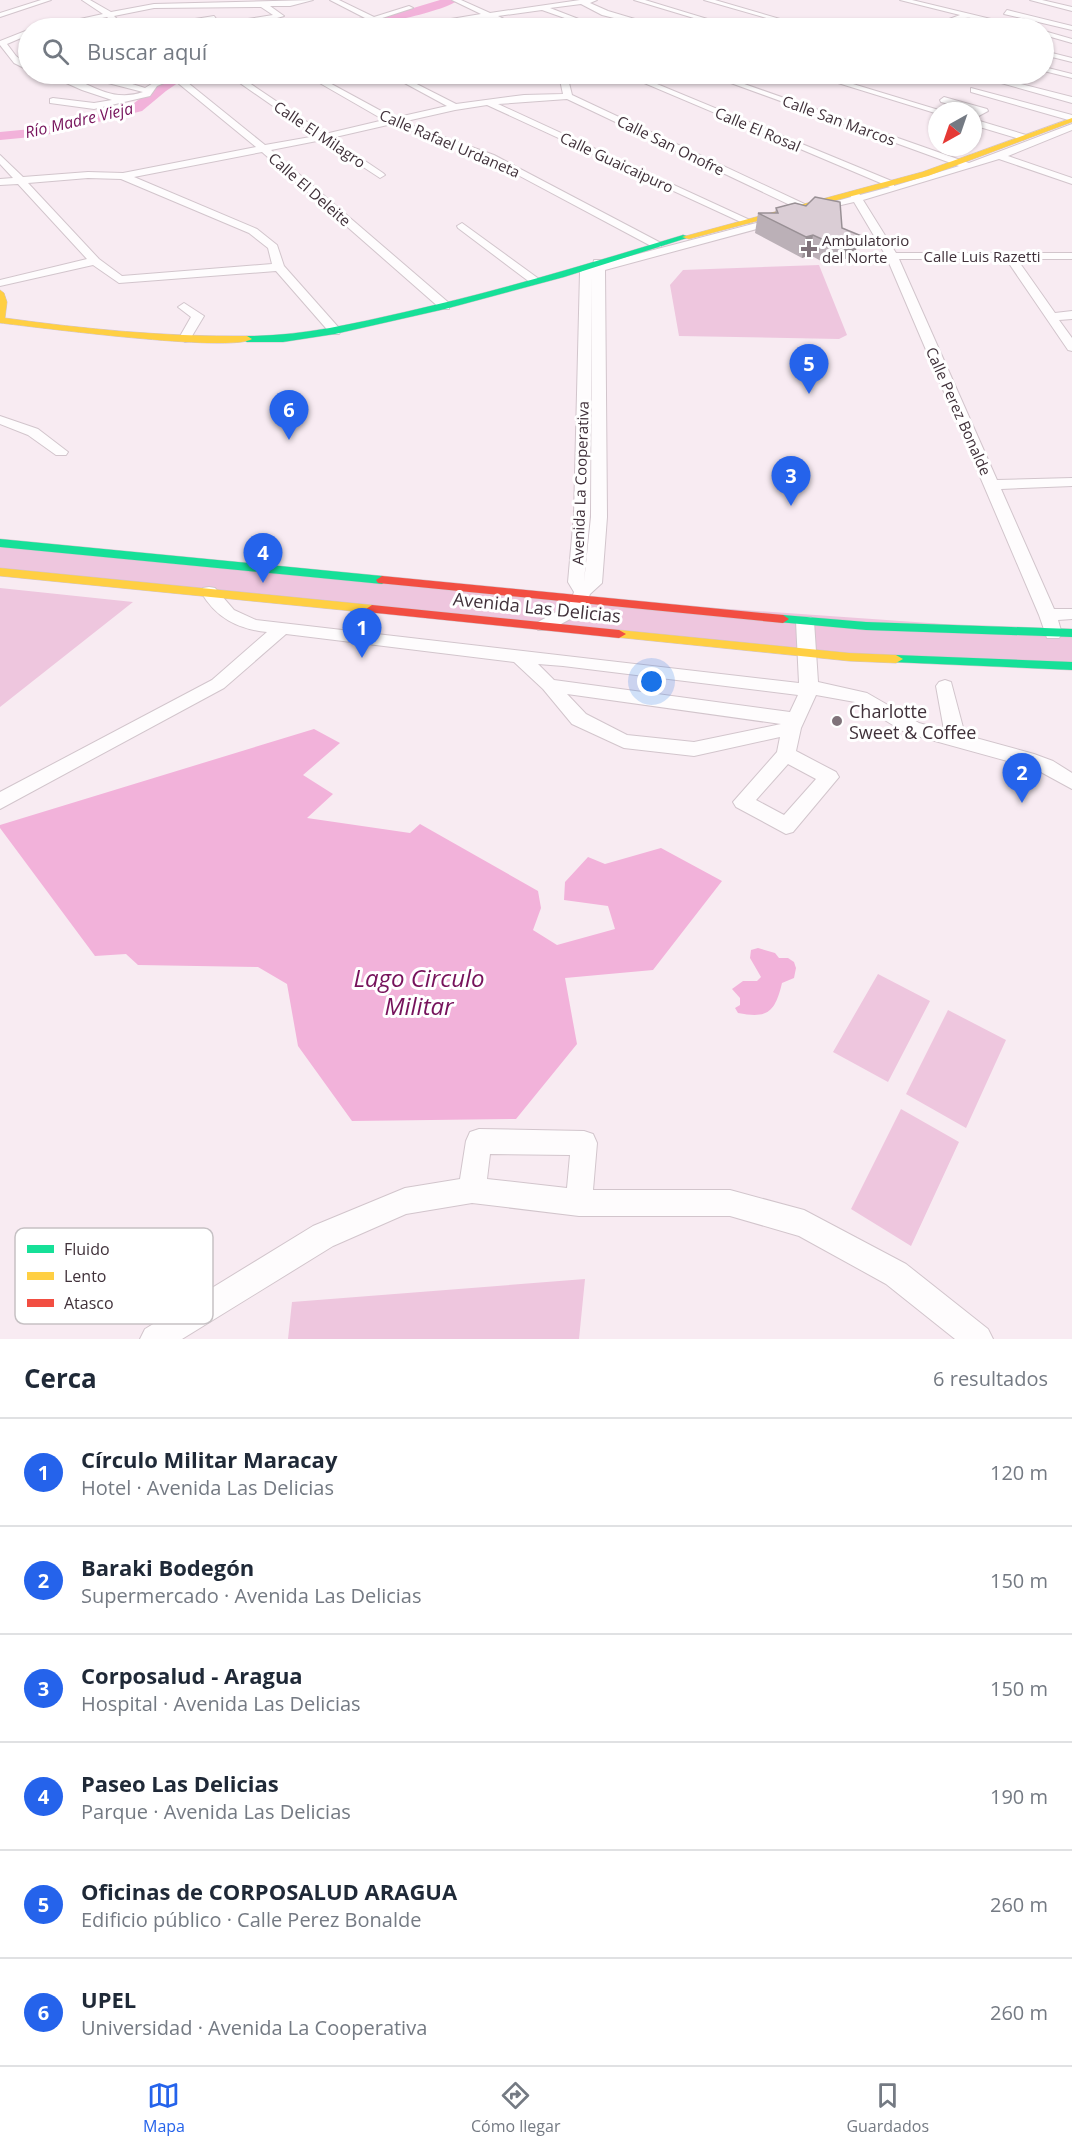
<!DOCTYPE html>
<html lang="es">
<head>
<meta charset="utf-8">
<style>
	:root { --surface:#fff; --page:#f2f2f3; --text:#1f2937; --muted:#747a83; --line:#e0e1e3; --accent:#2563eb }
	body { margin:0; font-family:"Open Sans",sans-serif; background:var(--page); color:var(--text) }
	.compass { position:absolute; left:928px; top:102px; width:54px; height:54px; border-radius:50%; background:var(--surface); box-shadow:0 2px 4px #0004; rotate:220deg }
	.you { position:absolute; left:652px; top:682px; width:21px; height:21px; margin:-15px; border:4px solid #fff; border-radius:50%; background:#1a73e8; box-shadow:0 0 0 9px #1a73e833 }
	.badge { display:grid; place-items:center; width:39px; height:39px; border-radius:50%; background:var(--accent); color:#fff; font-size:20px; font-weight:700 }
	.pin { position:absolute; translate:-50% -50px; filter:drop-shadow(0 2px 3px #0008) }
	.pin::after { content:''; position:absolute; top:32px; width:21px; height:18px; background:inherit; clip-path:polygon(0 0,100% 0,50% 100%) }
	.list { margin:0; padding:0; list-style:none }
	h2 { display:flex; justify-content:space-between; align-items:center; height:78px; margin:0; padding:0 24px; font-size:26px }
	h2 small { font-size:20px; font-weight:400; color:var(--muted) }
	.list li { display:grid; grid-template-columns:39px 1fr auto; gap:18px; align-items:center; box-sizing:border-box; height:108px; padding:0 24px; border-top:2px solid var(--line) }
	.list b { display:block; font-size:22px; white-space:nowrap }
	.list p { margin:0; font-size:20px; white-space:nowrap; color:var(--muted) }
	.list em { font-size:20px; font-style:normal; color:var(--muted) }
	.icon { flex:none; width:33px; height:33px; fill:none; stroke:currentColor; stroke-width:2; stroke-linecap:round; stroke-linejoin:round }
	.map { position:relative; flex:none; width:1072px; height:1339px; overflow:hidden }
	.search { position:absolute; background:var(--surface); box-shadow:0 2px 4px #0004; left:18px; right:18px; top:18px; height:66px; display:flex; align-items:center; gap:15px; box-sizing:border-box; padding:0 21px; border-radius:33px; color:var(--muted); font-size:22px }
	.sheet { height:726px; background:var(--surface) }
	nav { display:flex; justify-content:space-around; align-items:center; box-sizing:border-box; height:84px; border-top:2px solid var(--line); background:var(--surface); font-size:16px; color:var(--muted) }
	nav a { display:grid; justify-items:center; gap:3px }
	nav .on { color:var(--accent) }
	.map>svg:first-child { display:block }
	.green { fill:#eec6de }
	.water { fill:#f2b2da }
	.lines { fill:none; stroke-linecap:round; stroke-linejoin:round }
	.river { fill:#f2b2da; fill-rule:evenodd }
	.street-casing { stroke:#d2c5cc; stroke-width:2 }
	.fast-casing { stroke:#d2c5cc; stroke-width:1 }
	.slow-casing { stroke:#d2c5cc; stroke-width:1 }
	.jam-casing { stroke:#d2c5cc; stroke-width:1 }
	.street { fill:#fefcfd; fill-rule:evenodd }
	.fast { fill:#16e098; fill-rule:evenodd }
	.slow { fill:#ffcf43; fill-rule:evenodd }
	.jam { fill:#f24e42; fill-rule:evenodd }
	.wall { fill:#bbb0b7 }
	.shaded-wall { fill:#999095 }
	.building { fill:#dacdd5; stroke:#999095; stroke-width:1.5 }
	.poi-dot { fill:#80727a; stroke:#fff; stroke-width:2 }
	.labels { text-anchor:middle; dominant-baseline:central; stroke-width:6; stroke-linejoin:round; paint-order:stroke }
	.far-street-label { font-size:15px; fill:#40313a; stroke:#fff }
	.far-poi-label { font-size:15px; fill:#40313a; stroke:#fff; text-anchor:start }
	.far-water-label { font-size:16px; font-style:italic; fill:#76125b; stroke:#fff }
	.street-label { font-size:18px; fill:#40313a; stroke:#fff }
	.poi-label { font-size:18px; fill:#40313a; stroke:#fff; text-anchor:start }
	.near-water-label { font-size:24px; font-style:italic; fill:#76125b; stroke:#fff }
	.key { fill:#fff; stroke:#c6c1c4; stroke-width:1.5 }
	.key-label { font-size:16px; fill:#40313a }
</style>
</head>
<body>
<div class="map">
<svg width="1072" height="1339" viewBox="0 0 1072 1339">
	<rect width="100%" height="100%" fill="#f8ebf2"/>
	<!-- green -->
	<path class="green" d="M819,265L847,335L839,339L679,336L670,285L683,270Z
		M0,544L573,598L1072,633V666L849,657L0,572Z
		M0,588L133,602L0,707Z
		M878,974L930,1001L888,1082L833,1052Z
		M948,1010L1006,1040L966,1128L906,1094Z
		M901,1109L959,1142L911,1246L851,1209Z
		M585,1279L579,1339H288L292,1302Z"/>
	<!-- water -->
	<path class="water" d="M314,729L340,743L303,775L333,794L307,818L410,833L420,824L538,891L541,908L533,930L557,945L615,929L608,906L564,900L565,882L588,857L605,864L661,848L722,881L653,970L565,978L577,1044L516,1119L352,1121L298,1046L287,984L258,967L138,965L126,954L95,956L0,828V825Z
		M758,948L775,953L779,958H788L794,962L796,968L794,978L782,983C775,1012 768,1019 738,1013L735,1008L740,1005V998L732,989L743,981H757L761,977L750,958L751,950Z"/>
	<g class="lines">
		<!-- river -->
		<path class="river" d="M440,0H458C441,14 350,31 327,28L333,24L390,15Z
			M177,74H191L166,91L142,111L42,136L0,140V132L42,128L132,105L156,85Z"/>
		<defs>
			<path id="street" d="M41,0H51L0,17V13Z
				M82,0H90L111,12L154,4L313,0L290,6H270L284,16L270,20L282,28H274L262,21L220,26L216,24L273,15L261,7L154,8L114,16L126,28H119L107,17L52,28H39L103,14Z
				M330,0H339L374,17L409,6L413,8L373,21L311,28L314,26L365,18Z
				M452,0H461L490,13L580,0H597L590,3L608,11L665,28H654L602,15L581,4L550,8L602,28H593L542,10L498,16L522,28C509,28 499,18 487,18C457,18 427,31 397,28L481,14Z
				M634,0H645L737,28H727Z
				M704,0H715L811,28H801Z
				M900,0H912L1028,28C1009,30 990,20 971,18C956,16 940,28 925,28L960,15Z
				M1030,0H1042L1072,7V11Z
				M1007,10L1072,26V30L1004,14Z
				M214,16L217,20L180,24L182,28H175L170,23Z
				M28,30V35L7,44L16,56L28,65V70L14,63L0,45V41Z
				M1044,31L1072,39V43L1044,35Z
				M1044,51L1072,58V62L1044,55Z
				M1044,67L1072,74V78L1044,71Z
				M46,74C79,70 103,106 143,92L108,83L90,74H100L145,88L168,74H177L265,145L316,136L227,74H236L325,134L384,120L304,74H313L394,118L447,106L388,74H397L456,104L524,95L563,94L560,80L537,74H559L568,79L572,95L813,208L851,197L850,192H858L860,195L890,187L623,74C633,74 642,80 651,80C665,80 679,74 694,74L693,76L657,84L894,182V186L959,166L706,74H716L969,163L1072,124V130L1008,156L1072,178V184L999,159L863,200L896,253H1072V259H1017L1055,313L1072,311V319L1059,320L1072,338V351L1068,350L1006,259H899L997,480L1072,478V486L1001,489L1054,609H1072V619L1058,620L1062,634L1059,638H1047L1039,615L886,256L854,202L807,213L567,99L498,104L752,221L751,223H743L487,105L455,110L402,122L494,155L661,243V247H653L488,159L392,124L331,138L383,173L385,175L380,178L322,140L271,150L449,303V309H441L262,152L134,177L257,229L277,245L284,266L339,328L341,331L339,334H331L276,271L119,283L93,265L0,286V280L87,259L18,184L0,185V179L13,178L0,164V155L23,177L88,172L123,173L256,147L173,79L157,86L150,96L94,109L50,103V99L53,98L94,103L112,100L82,90ZM88,178L121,179L249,233L268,248L272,264L122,276L99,259L28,183Z
				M809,74H820L942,111L935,113Z
				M969,74H981L1072,97V103Z
				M971,88L1072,115V121L971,92Z
				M944,97L987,109L988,111L973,119V113L976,111L941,102L940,100Z
				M973,119L1026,135L1028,137L1023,140L973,125Z
				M779,217L784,220L783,222L605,270L607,517L602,583L590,594L583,612L550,630H538L535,626L538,622L569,605L574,592L568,582L574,515L580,272L593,266L594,260H602L604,263ZM592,274L591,517L584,582L590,515Z
				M462,223L539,279V283H531L458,228L457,226Z
				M184,303L204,316L189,341L185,342L179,338L191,317L178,307Z
				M0,416L38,429L68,452L66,455H56L28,435L0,424Z
				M209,587L215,588L234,610L256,620L799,683L796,621L799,617H811L814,621L818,682L867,693L919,723L944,730L936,686L939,682L945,680L951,682L965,735L1034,754L1053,761L1072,773V789L1039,771L1022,765L906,733L855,702L816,695L801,728L796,751L836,772L839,777L793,832L786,834L736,807L733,802L777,752L780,737L694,756L624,748L572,724L543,689L514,662L286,634L224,688L0,809V792L212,680L267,632C238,629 216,618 201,592L203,588ZM538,664L563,666L798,695L790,712L554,680ZM567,694L781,724L694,742L627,735L586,714ZM788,764L816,779L784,815L756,800Z
				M479,1129L584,1131L593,1134L597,1143L593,1190H730L804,1210L906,1264L988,1329L993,1339H955L886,1284L799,1236L730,1216H579L472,1203L406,1214L333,1246L182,1339H140L145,1329L313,1226L405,1188L460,1179L466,1141L470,1132ZM490,1154L570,1155L567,1188L487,1179Z"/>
			<path id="fast" d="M683,235L690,237L564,277L445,309L335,334L283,342H247L242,339L247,336C301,336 352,324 405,312C499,291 591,263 683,235Z
				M0,539L382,576L388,580L382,584L0,547Z
				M783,615L866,622L1072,629V637L866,630L778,622L777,619Z
				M896,655L1072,662V670L891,662L889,659L891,656Z"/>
			<path id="slow" d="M1072,118V122L928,176L689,239L682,237L922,172Z
				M0,290L4,293L7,302L5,318C85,329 166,337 247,336L252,339C232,353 35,327 0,323Z
				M0,568L372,605L378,609L372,613L0,576Z
				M619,630L849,653L896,655L903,659L896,663L849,661L614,637L612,634Z"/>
			<path id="jam" d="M382,576L783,615L789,619L783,623L378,583L376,580Z
				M372,605L619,630L626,634L619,638L367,612L366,609Z"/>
		</defs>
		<!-- street casing -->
		<use href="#street" class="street-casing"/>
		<!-- fast casing -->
		<use href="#fast" class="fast-casing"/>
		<!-- slow casing -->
		<use href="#slow" class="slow-casing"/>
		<!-- jam casing -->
		<use href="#jam" class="jam-casing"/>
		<!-- street -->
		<use href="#street" class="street"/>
		<!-- fast -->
		<use href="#fast" class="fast"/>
		<!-- slow -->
		<use href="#slow" class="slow"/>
		<!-- jam -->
		<use href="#jam" class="jam"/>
	</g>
	<!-- wall -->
	<path class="wall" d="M806,206L842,228L855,256L838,261L823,262L810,255L802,258L755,233L758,213H775L776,208Z"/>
	<!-- shaded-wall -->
	<path class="shaded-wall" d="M813,235L810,255L802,258L806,237Z
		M859,235L855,256L838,261L842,241Z"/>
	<!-- building -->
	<path class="building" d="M815,197L840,202L842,228L859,235L842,241H826L813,235L806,237L758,213H778L776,208L795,203L806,206Z"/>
	<!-- markers -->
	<g class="poi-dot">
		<path d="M806 240h6v6h6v6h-6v6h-6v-6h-6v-6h6z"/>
		<circle cx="837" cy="721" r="6"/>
	</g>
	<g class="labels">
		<!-- far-street labels -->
		<g class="far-street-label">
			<text transform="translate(839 120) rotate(20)">Calle San Marcos</text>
			<text transform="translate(758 129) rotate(23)">Calle El Rosal</text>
			<text transform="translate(320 134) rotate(34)">Calle El Milagro</text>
			<text transform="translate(450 143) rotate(23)">Calle Rafael Urdaneta</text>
			<text transform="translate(671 145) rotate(26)">Calle San Onofre</text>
			<text transform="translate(617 162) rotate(25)">Calle Guaicaipuro</text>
			<text transform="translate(310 189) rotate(41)">Calle El Deleite</text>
			<text x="982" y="256">Calle Luis Razetti</text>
			<text transform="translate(959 411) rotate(66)">Calle Perez Bonalde</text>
			<text transform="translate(580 483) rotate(-88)">Avenida La Cooperativa</text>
		</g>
		<!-- far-poi labels -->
		<g class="far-poi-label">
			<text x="822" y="240">Ambulatorio<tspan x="822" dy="17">del Norte</tspan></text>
		</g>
		<!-- far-water labels -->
		<g class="far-water-label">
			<text transform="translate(79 120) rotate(-13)">Río Madre Vieja</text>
		</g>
		<!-- street labels -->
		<g class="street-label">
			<text transform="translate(537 607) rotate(6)">Avenida Las Delicias</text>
		</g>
		<!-- poi labels -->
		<g class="poi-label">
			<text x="849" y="711">Charlotte<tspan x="849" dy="21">Sweet &amp; Coffee</tspan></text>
		</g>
		<!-- near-water labels -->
		<g class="near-water-label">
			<text x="419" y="977">Lago Circulo<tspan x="419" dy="28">Militar</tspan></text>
		</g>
	</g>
	<!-- legend -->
	<rect x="15" y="1228" width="198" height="96" rx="9" class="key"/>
	<rect x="27" y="1245" width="27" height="8" fill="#16e098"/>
	<rect x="27" y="1272" width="27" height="8" fill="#ffcf43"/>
	<rect x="27" y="1299" width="27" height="8" fill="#f24e42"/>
	<g class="key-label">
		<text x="64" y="1255">Fluido</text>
		<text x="64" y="1282">Lento</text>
		<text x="64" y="1309">Atasco</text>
	</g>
</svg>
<svg class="compass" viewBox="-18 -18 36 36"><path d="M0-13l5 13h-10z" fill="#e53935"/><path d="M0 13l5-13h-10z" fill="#747a83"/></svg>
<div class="you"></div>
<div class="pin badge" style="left:362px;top:658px">1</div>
<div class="pin badge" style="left:1022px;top:803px">2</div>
<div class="pin badge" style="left:791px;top:506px">3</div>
<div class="pin badge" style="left:263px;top:583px">4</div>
<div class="pin badge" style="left:809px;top:394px">5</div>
<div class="pin badge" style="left:289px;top:440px">6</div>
<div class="search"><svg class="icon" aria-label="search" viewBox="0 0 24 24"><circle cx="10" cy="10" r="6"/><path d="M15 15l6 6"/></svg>Buscar aquí</div>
</div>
<section class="sheet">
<h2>Cerca<small>6 resultados</small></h2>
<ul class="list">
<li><span class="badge">1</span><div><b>Círculo Militar Maracay</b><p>Hotel · Avenida Las Delicias</p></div><em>120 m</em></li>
<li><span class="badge">2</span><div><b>Baraki Bodegón</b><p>Supermercado · Avenida Las Delicias</p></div><em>150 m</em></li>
<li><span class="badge">3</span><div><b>Corposalud - Aragua</b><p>Hospital · Avenida Las Delicias</p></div><em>150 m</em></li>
<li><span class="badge">4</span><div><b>Paseo Las Delicias</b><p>Parque · Avenida Las Delicias</p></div><em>190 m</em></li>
<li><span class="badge">5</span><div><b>Oficinas de CORPOSALUD ARAGUA</b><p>Edificio público · Calle Perez Bonalde</p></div><em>260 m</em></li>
<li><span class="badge">6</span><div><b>UPEL</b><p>Universidad · Avenida La Cooperativa</p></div><em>260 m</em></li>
</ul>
</section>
<nav>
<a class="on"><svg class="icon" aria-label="map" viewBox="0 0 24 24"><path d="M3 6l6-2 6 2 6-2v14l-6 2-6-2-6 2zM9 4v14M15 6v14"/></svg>Mapa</a>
<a><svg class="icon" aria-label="directions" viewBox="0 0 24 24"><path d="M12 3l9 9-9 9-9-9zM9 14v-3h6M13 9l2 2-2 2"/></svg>Cómo llegar</a>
<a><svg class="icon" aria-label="saved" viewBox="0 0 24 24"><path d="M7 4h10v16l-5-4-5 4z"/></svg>Guardados</a>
</nav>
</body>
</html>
